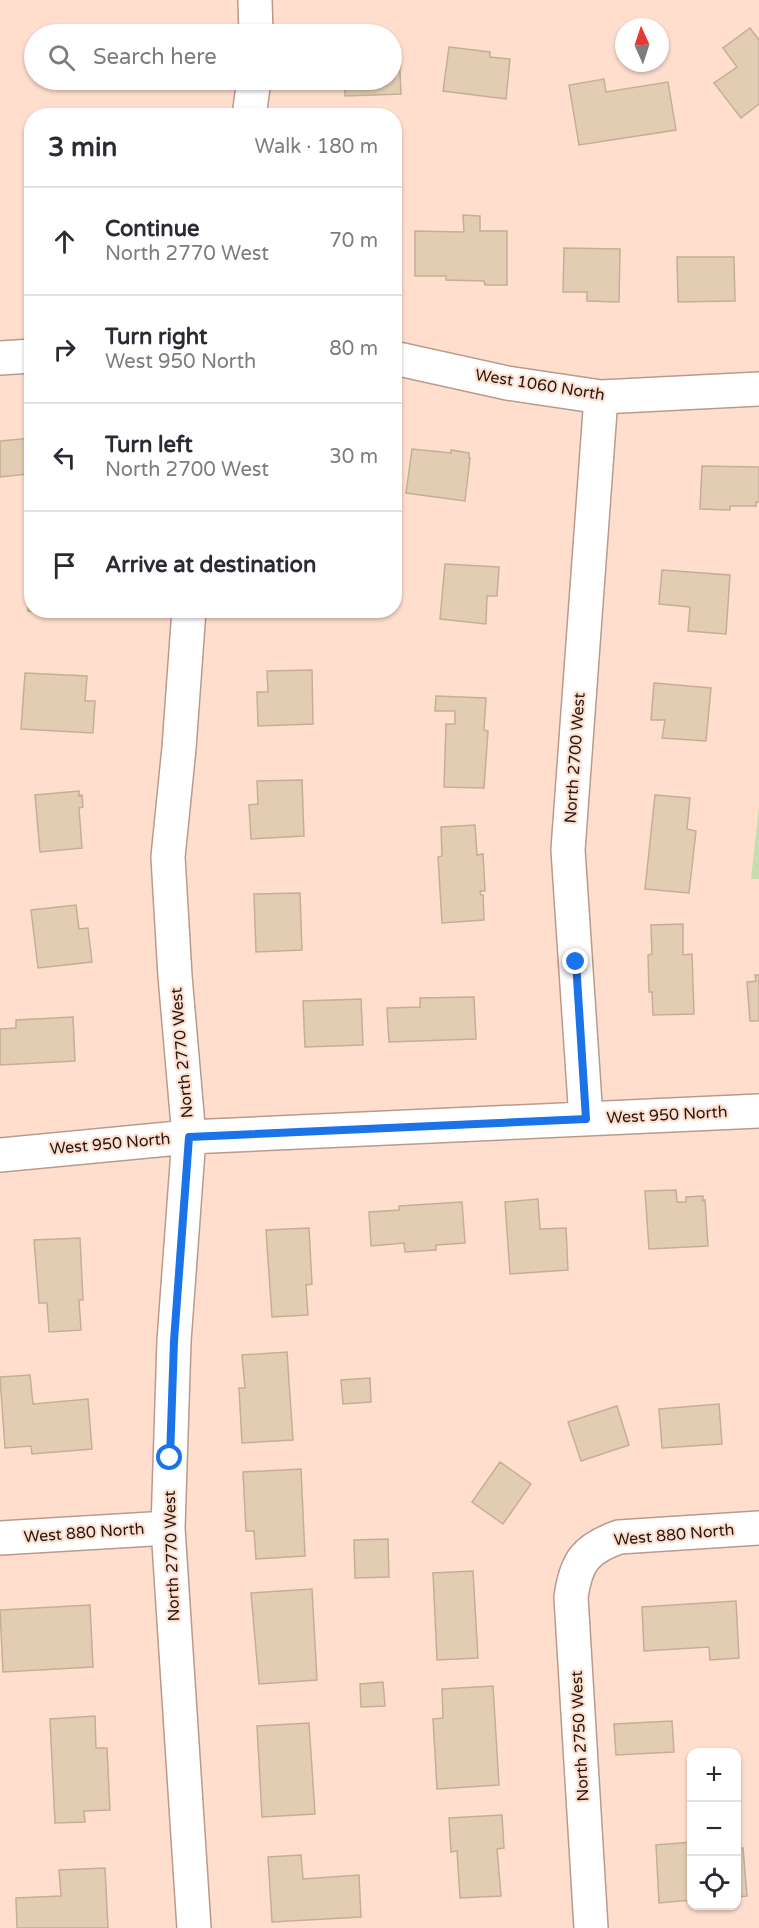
<!DOCTYPE html>
<html lang="en">
<head>
<meta charset="utf-8">
<style>
	:root { --surface:#fff; --page:#f2f2f3; --text:#2b2b33; --muted:#7c7c81; --line:#e1e1e2 }
	body { margin:0; font-family:"Varela Round",sans-serif; background:var(--page); color:var(--text) }
	.controls { position:absolute; right:18px; bottom:18px; display:grid; overflow:hidden; border-radius:12px; box-shadow:0 2px 4px #0004 }
	.controls button { width:54px; height:54px; display:grid; place-items:center; padding:0; border:0; border-bottom:2px solid var(--line); background:var(--surface); color:var(--text); font:30px sans-serif }
	.compass { position:absolute; left:615px; top:18px; width:54px; height:54px; border-radius:50%; background:var(--surface); box-shadow:0 2px 4px #0004; rotate:357deg }
	.stop { position:absolute; width:18px; height:18px; margin:-14px; border:4px solid #1a73e8; border-radius:50%; background:#fff }
	.stop.end { background:#1a73e8; border-color:#fff; box-shadow:0 2px 6px #0008 }
	.list { margin:0; padding:0; list-style:none }
	h2 { display:flex; justify-content:space-between; align-items:center; height:78px; margin:0; padding:0 24px; font-size:26px }
	h2 small { font-size:20px; font-weight:400; color:var(--muted) }
	.list li { display:grid; grid-template-columns:39px 1fr auto; gap:18px; align-items:center; box-sizing:border-box; height:108px; padding:0 24px; border-top:2px solid var(--line) }
	.list b { display:block; font-size:22px; white-space:nowrap }
	.list p { margin:0; font-size:20px; white-space:nowrap; color:var(--muted) }
	.list em { font-size:20px; font-style:normal; color:var(--muted) }
	.icon { flex:none; width:33px; height:33px; fill:none; stroke:currentColor; stroke-width:2; stroke-linecap:round; stroke-linejoin:round }
	.map { position:relative; flex:none; width:759px; height:1928px; overflow:hidden }
	.search { position:absolute; background:var(--surface); box-shadow:0 2px 4px #0004; left:24px; top:24px; width:378px; height:66px; display:flex; align-items:center; gap:15px; box-sizing:border-box; padding:0 21px; border-radius:33px; color:var(--muted); font-size:22px }
	.panel { position:absolute; background:var(--surface); box-shadow:0 2px 4px #0004; left:24px; top:108px; width:378px; height:510px; border-radius:24px }
	.map>svg:first-child { display:block }
	.green { fill:#c7ddb0 }
	.building { fill:#e2cdb3; stroke:#c4af96; stroke-width:1.5 }
	.lines { fill:none; stroke-linecap:round; stroke-linejoin:round }
	.street-casing { stroke:#b99b8b; stroke-width:36 }
	.street { stroke:#fff; stroke-width:33 }
	.route { stroke:#1a73e8; stroke-width:8 }
	.labels { text-anchor:middle; dominant-baseline:central; stroke-width:4.5; stroke-linejoin:round; paint-order:stroke }
	.street-label { font-size:16px; fill:#231812; stroke:#ffdece }
</style>
</head>
<body>
<div class="map">
<svg width="759" height="1928" viewBox="0 0 759 1928">
	<rect width="100%" height="100%" fill="#ffdece"/>
	<!-- green -->
	<path class="green" d="M759,805V879H751Z"/>
	<!-- building -->
	<path class="building" d="M750,28L759,40V104L741,118L714,83L737,67L723,48Z
		M449,47L490,52V57L510,59L506,99L443,91Z
		M392,51H399L401,94L345,96V80H392Z
		M604,79L606,92L668,82L676,130L579,145L569,85Z
		M463,215L480,216V231H507V285H485L484,281L446,280V276H415V231L464,232Z
		M564,248L620,249L619,302L587,301V292H563Z
		M677,257H734L735,301L678,302Z
		M32,438V484H28L27,474L0,477V441Z
		M412,449L451,453V450L469,453V458H470L465,501L406,493Z
		M702,466L759,467V502H756V506H730V510L700,509Z
		M445,564L499,567L497,596H487L486,624L440,619Z
		M662,570L730,575L726,634L688,631L690,607L659,604Z
		M32,576V610H99V615L73,612V616L28,611Z
		M312,670L313,724L258,726L257,692H268L267,671Z
		M25,673L87,676L85,701H95L93,733L21,729Z
		M654,683L711,688L706,741L662,738L665,720H651Z
		M436,696L486,698L484,730L488,731L484,788L444,787L446,724H455V711H435Z
		M302,780L304,836L251,839L249,805L258,804L257,781Z
		M79,791V796L82,795L83,807L79,808L82,848L40,852L35,795Z
		M655,795L690,798L687,829L696,831L689,893L645,889Z
		M475,825L477,855L483,854L485,891H480L481,895H483L484,920L442,923L438,857L442,856L441,827Z
		M300,893L302,950L256,952L254,894Z
		M76,905L79,929L88,928L92,962L38,968L31,910Z
		M683,924V955L692,954L694,1014L653,1015L652,992H649L648,955L652,954L651,925Z
		M755,975H759V1021H750L747,982L756,981Z
		M474,997L476,1039L389,1042L387,1008L420,1007V998Z
		M361,999L363,1045L305,1047L303,1001Z
		M73,1017L75,1061L0,1065V1029L16,1028V1020Z
		M676,1190L677,1202H686V1197L703,1196V1201L705,1200L708,1246L649,1249L645,1191Z
		M538,1199L540,1229L566,1228L568,1270L510,1274L505,1202Z
		M462,1202L465,1243L436,1245V1250L405,1252L404,1243L371,1246L369,1212L399,1210V1206Z
		M309,1228L312,1284L306,1285L308,1315L272,1317L266,1230Z
		M80,1238L83,1300H79L81,1330L49,1332L47,1303H39L34,1240Z
		M287,1352L293,1440L242,1443L239,1388H245L242,1355Z
		M30,1375L33,1404L88,1399L92,1449L32,1454L31,1446L5,1448L0,1377Z
		M370,1378L371,1402L343,1404L341,1380Z
		M719,1404L722,1444L662,1448L659,1409Z
		M617,1406L629,1445L581,1461L568,1422Z
		M500,1462L531,1484L503,1524L472,1502Z
		M301,1469L305,1556L256,1559L254,1531H246L243,1472Z
		M388,1539L389,1577L355,1578L354,1540Z
		M473,1571L478,1658L437,1660L433,1573Z
		M312,1589L317,1680L259,1684L251,1593Z
		M736,1601L739,1658L710,1660L709,1647L644,1651L642,1607Z
		M90,1605L93,1667L3,1672L0,1610Z
		M383,1682L385,1706L361,1707L360,1684Z
		M493,1686L499,1785L437,1789L433,1719L443,1718L442,1689Z
		M95,1716L96,1748H107L110,1810L84,1811L85,1822L55,1823L50,1719Z
		M672,1721L674,1752L616,1755L614,1724Z
		M309,1723L315,1814L262,1817L257,1726Z
		M502,1815L504,1848L497,1849L501,1896L460,1898L457,1851L451,1852L449,1818Z
		M692,1842V1900L659,1903L656,1845Z
		M736,1848H743L747,1896L736,1897Z
		M301,1855L303,1879L359,1875L361,1917L272,1922L268,1857Z
		M105,1868L108,1928H17L16,1898L61,1896L59,1870Z"/>
	<g class="lines">
		<defs>
			<path id="street" d="M255,0L256,34
				M249,116L254,80
				M0,358L32,356
				M394,358L507,383L601,397L759,389
				M189,610L179,748L168,857L175,976L189,1137L174,1341L168,1528L194,1928
				M586,1119L568,850L601,397
				M0,1155L189,1137L759,1111
				M0,1538L168,1528
				M591,1928L571,1597C576,1562 585,1549 619,1537L759,1528"/>
		</defs>
		<!-- street casing -->
		<use href="#street" class="street-casing"/>
		<!-- street -->
		<use href="#street" class="street"/>
	</g>
	<g class="lines">
		<!-- route -->
		<path class="route" d="M170,1458L174,1341L189,1137L586,1119L576,962"/>
	</g>
	<g class="labels">
		<!-- street labels -->
		<g class="street-label">
			<text transform="translate(540 385) rotate(9)">West 1060 North</text>
			<text transform="translate(575 758) rotate(-86)">North 2700 West</text>
			<text transform="translate(182 1053) rotate(-95)">North 2770 West</text>
			<text transform="translate(667 1115) rotate(-3)">West 950 North</text>
			<text transform="translate(110 1144) rotate(-5)">West 950 North</text>
			<text transform="translate(84 1533) rotate(-4)">West 880 North</text>
			<text transform="translate(674 1535) rotate(-5)">West 880 North</text>
			<text transform="translate(172 1556) rotate(-92)">North 2770 West</text>
			<text transform="translate(580 1736) rotate(-93)">North 2750 West</text>
		</g>
	</g>
</svg>
<div class="controls">
<button>+</button>
<button>−</button>
<button><svg class="icon" aria-label="locate" viewBox="0 0 24 24"><circle cx="12" cy="12" r="6"/><path d="M12 2v4M12 18v4M2 12h4M18 12h4"/></svg></button>
</div>
<svg class="compass" viewBox="-18 -18 36 36"><path d="M0-13l5 13h-10z" fill="#e53935"/><path d="M0 13l5-13h-10z" fill="#7c7c81"/></svg>
<div class="stop" style="left:170px;top:1458px"></div>
<div class="stop end" style="left:576px;top:962px"></div>
<div class="search"><svg class="icon" aria-label="search" viewBox="0 0 24 24"><circle cx="10" cy="10" r="6"/><path d="M15 15l6 6"/></svg>Search here</div>
<section class="panel">
<h2>3 min<small>Walk · 180 m</small></h2>
<ul class="list">
<li><svg class="icon" aria-label="ahead" viewBox="0 0 24 24"><path d="M12 20V5M6 11l6-6 6 6"/></svg><div><b>Continue</b><p>North 2770 West</p></div><em>70 m</em></li>
<li><svg class="icon" aria-label="right" viewBox="0 0 24 24"><path d="M7 20v-9h11M14 6l5 5-5 5"/></svg><div><b>Turn right</b><p>West 950 North</p></div><em>80 m</em></li>
<li><svg class="icon" aria-label="left" viewBox="0 0 24 24"><path d="M17 20v-9H6M10 6l-5 5 5 5"/></svg><div><b>Turn left</b><p>North 2700 West</p></div><em>30 m</em></li>
<li><svg class="icon" aria-label="arrive" viewBox="0 0 24 24"><path d="M6 21V4h12l-3 4 3 4H6"/></svg><div><b>Arrive at destination</b></div></li>
</ul>
</section>
</div>
</body>
</html>
